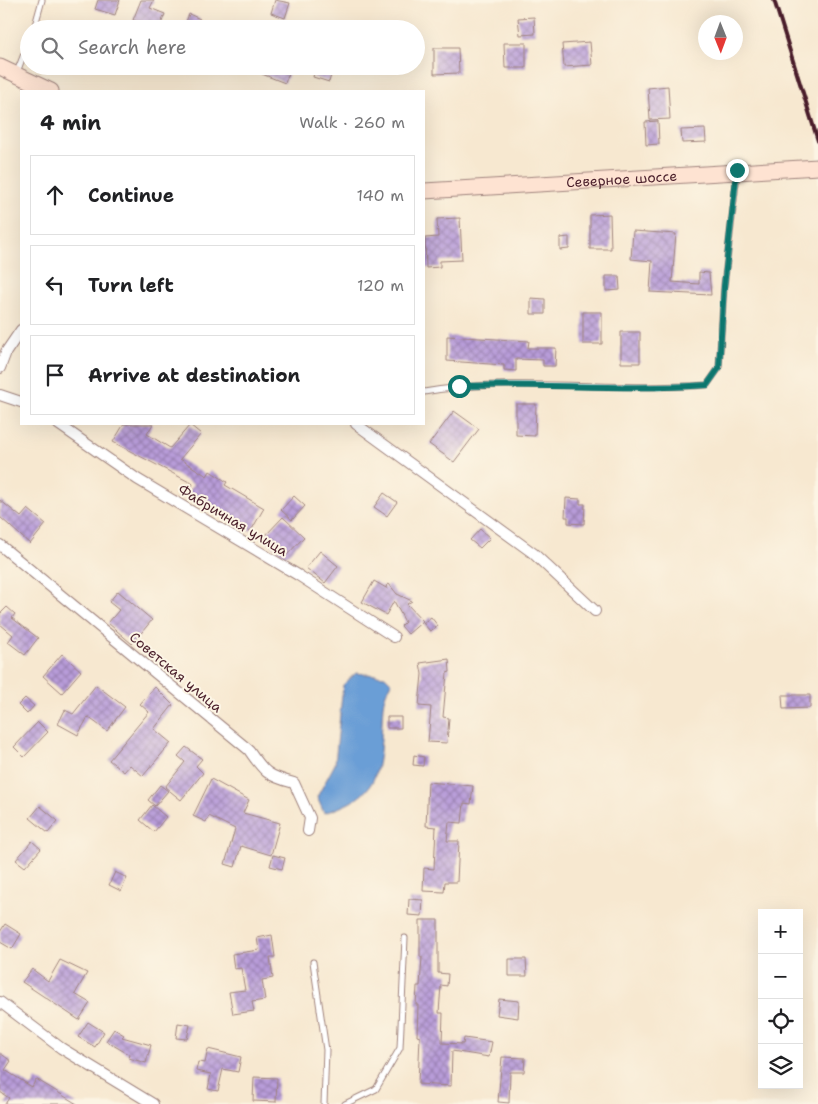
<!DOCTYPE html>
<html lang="en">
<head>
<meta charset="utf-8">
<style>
	:root { --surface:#fff; --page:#f2f2f2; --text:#202124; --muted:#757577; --line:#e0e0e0 }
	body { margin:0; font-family:"Shantell Sans",sans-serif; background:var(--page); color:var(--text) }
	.controls { position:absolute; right:15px; bottom:15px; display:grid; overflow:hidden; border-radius:0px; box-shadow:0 5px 20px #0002 }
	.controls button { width:45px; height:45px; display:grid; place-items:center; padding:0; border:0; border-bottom:1px solid var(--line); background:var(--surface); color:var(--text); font:25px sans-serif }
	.compass { position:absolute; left:698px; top:15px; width:45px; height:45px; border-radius:50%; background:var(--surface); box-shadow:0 5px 20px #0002; rotate:179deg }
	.stop { position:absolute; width:15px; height:15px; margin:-11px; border:4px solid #0f766e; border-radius:50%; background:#fff }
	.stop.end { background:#0f766e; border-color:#fff; box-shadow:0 1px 5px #0008 }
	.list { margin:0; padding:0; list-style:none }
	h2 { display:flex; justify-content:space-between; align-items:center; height:65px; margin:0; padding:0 20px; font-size:21px }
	h2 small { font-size:16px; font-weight:400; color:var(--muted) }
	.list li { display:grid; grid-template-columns:32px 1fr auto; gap:15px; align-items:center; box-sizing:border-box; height:80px; margin:0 10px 10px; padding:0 10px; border:1px solid var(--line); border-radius:0px }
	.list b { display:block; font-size:19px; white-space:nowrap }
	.list em { font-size:16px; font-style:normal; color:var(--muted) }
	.icon { flex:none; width:28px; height:28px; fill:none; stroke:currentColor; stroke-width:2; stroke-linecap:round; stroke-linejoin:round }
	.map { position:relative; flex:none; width:818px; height:1104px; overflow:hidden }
	.search { position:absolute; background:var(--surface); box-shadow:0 5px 20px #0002; left:20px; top:20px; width:405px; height:55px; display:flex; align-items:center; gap:12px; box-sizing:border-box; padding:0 18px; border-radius:28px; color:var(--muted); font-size:19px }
	.panel { position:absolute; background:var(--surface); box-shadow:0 5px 20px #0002; left:20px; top:90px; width:405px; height:335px; border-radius:0px }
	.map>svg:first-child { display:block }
	.water { fill:#6b9ed6; stroke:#5a5e80 }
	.building { fill:url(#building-cross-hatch) }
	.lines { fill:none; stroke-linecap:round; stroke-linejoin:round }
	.service-casing { stroke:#a0847e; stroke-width:7 }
	.minor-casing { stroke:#a0847e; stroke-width:12 }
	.secondary-casing { stroke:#a0847e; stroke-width:17 }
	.service { stroke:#fff; stroke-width:5 }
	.minor { stroke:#fff; stroke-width:10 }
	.secondary { stroke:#fee3d2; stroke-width:15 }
	.rail { stroke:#4a1f2b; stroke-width:4 }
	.route { stroke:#0f766e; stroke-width:6 }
	.labels { text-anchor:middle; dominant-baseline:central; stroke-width:4; stroke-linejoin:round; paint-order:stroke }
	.street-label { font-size:14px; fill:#4a1f2b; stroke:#fcf5e5 }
</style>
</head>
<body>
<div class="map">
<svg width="818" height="1104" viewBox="0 0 818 1104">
	<defs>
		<pattern id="building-cross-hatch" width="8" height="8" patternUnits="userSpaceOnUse" patternTransform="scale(1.25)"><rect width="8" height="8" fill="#b89cd9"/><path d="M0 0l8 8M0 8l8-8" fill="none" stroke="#987fb0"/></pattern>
	</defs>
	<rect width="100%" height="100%" fill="#fcf5e5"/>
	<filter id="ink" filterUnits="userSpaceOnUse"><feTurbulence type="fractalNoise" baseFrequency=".02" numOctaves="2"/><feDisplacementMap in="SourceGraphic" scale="10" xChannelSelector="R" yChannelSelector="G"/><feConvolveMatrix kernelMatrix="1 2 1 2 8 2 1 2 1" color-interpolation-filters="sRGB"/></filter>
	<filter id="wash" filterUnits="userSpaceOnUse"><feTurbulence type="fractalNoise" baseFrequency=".0096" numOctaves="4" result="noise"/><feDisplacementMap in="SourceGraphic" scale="20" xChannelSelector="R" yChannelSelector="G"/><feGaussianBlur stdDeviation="1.12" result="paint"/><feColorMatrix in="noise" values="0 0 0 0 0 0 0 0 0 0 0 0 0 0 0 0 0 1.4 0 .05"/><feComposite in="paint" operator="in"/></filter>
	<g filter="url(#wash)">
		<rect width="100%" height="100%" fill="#f7e8d0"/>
		<!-- water -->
		<path class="water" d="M356,673L385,676L392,683C382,697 383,706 382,723C379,777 378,796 324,813L317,797L335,764L343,685Z"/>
		<g id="blocks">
			<!-- building -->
			<path class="building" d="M98,0H120L115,15L95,9Z
				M141,0H154L150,8L165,14L159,29L133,20Z
				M275,0L290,3L285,18L271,13Z
				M189,14L200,19L196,29L184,27Z
				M534,17L535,34L520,35L518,18Z
				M590,42L592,65L564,67L562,44Z
				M504,43H526V68H505Z
				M434,48H458L459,73L434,74Z
				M265,66H292L285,83L262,74Z
				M316,66L333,68L329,82L313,77Z
				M668,86L670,119L650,120L648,88Z
				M658,121L659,144L646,145L645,122Z
				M705,129L706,142L682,143L681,130Z
				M610,214L611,249H590V215Z
				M460,218L462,260L440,261V267L426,268L425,238L438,237L437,219Z
				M633,231L676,234L672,282L699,284V272L709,273L711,295L650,292L652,261L631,259Z
				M569,237V249L560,250V238Z
				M606,276H619L620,290L606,291Z
				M531,298L545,299V314H531Z
				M583,312H602V344H583Z
				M621,332H640V363H621Z
				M447,336L529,341L528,348H556L555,366H543V360L516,359V371L504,370V365L447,361Z
				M516,404H536L535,436L516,435Z
				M454,411L479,429L454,462L429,444Z
				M124,424H153L147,434L170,448L190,425L201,434L180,459L207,476L210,471L227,482L225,485L264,508L251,531L188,494L193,484L113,442Z
				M384,493L397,502L387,516L374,507Z
				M294,496L305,506L292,520L281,510Z
				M566,498L580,499V504H585L584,524L568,523V517H565Z
				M0,500L21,517L28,509L46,524L30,544L0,517Z
				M283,517L304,537L285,557L264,537Z
				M480,529L490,538L480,548L470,540Z
				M320,551L338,566L325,583L306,568Z
				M374,581L388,589L386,586L389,584L397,594L412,601L407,604L423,621L408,634L401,626L405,622L394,601L386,615L362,602Z
				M118,591L152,620L132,644L108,623L119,610L109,602Z
				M7,607L15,614L12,618L38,638L25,655L8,642L13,635L0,624V614Z
				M431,617L438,626L430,631L423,623Z
				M62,654L81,671L62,693L43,676Z
				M449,659L450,672L447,673L443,717L449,718L447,743L428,742L431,707L419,706L422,674L420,663Z
				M96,685L125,707L107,731L88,717L78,735L58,724L65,710L73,714Z
				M155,687L173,705L154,729L171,743L143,776L130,765L124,772L109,760L149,712L140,704Z
				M782,695H810V708L783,709Z
				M25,698L34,706L27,714L18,705Z
				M387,717H401V728H387Z
				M38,722L48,732L24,757L14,747Z
				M186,747L202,759L196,766L203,773L181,800L165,787L185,762L178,756Z
				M414,755L424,757L423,766L413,765Z
				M211,779L249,800L243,813L280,823L271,855L241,846L235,867L225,864L235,829L209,816L206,822L193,816Z
				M428,782L473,786L471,804L464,803L462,823L449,822L447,841H459L457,882H445L444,892L423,891L424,868L434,869L436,827L426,826Z
				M160,785L168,791L155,806L148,800Z
				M152,805L166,817L154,832L140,820Z
				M40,806L58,821L48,833L30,818Z
				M32,841L41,849L25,867L16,860Z
				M273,855L285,858L282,869L270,866Z
				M115,872L127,878L121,891L109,885Z
				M409,899L423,900L422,916L408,915Z
				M420,920H438V973L448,974L447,986L441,985L439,1013H443L442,1043L463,1044L464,1038L492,1042L489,1057L452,1051L451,1086L418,1084L420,1037L417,1036L418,1005H416L417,986H420L422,957H420Z
				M5,924L21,934L12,949L0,942V932Z
				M272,935L275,957H270L273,978L262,980L265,1000L252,1002L254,1011L233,1014L229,992L245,990L241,968L234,969L232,954L259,950L257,938Z
				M509,959H526L527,976H509Z
				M60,960L87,973L75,994L90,1003L79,1020L22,982L32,969L48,981Z
				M499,999L519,1001L518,1018L497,1015Z
				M88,1022L104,1032L95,1047L78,1037Z
				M178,1023L190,1025L187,1039L176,1038Z
				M114,1029L124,1035L122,1037L151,1045L146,1063L129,1058L130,1055L106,1041Z
				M208,1049L241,1057L238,1072L223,1069L218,1091L208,1089L211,1074L196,1071L198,1062L205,1063Z
				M0,1053L11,1061L5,1070L32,1087L36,1079L77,1104H5L9,1098L0,1092Z
				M502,1057L525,1058L524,1072H510L509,1103L498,1102Z
				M254,1077L277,1078L276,1102L253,1101Z"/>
		</g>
	</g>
	<g filter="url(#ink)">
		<use href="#blocks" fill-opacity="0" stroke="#a0847e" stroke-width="1"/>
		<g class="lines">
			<defs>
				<path id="service" d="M34,29L42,0
					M17,72L29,41
					M424,392C518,376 613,392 707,385L719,368L724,286L737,174
					M313,962L326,1050L324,1104
					M345,1104L376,1089L400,1048L405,938"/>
				<path id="minor" d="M0,368L6,352L21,330
					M0,395L21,402
					M58,424L137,479L298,575L394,637
					M356,424L533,553L595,611
					M0,545L249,750C264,772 267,776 294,783L310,818L308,831
					M0,1002L61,1048L153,1104"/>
				<g id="secondary">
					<path d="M0,67L51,91"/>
					<path id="s1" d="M424,191L818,167"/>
				</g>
			</defs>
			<!-- service casing -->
			<use href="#service" class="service-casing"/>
			<!-- minor casing -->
			<use href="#minor" class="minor-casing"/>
			<!-- secondary casing -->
			<use href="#secondary" class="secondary-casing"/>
			<!-- service -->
			<use href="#service" class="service"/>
			<!-- minor -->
			<use href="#minor" class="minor"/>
			<!-- secondary -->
			<use href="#secondary" class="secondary"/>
			<!-- rail -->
			<path class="rail" d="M774,0L818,141"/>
		</g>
	</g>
	<g class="lines" filter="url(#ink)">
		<!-- route -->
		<path class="route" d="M459,386C541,383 625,391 707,385L719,368L724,286L737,170"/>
	</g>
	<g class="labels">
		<!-- street labels -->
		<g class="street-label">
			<text stroke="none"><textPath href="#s1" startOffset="198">Северное шоссе</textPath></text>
			<text transform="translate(233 520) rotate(31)">Фабричная улица</text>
			<text transform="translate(176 672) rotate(40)">Советская улица</text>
		</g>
	</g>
</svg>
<div class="controls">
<button>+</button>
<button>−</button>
<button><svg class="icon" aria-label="locate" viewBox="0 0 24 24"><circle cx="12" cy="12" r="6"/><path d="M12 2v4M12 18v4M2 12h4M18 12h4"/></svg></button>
<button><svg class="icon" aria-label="layers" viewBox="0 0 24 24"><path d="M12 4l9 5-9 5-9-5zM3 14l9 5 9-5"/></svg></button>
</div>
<svg class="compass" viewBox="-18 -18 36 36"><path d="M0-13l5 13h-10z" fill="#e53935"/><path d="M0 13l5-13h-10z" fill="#757577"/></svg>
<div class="stop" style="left:459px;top:386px"></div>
<div class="stop end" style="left:737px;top:170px"></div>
<div class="search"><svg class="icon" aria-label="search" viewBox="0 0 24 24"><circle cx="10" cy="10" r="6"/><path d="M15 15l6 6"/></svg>Search here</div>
<section class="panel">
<h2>4 min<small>Walk · 260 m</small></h2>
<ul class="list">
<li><svg class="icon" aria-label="ahead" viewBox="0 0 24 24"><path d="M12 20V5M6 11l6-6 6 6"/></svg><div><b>Continue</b></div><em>140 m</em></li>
<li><svg class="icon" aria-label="left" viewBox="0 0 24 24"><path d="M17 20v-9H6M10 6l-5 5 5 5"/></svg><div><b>Turn left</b></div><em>120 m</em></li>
<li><svg class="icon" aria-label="arrive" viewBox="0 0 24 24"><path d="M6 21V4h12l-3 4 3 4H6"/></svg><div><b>Arrive at destination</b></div></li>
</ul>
</section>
</div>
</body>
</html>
